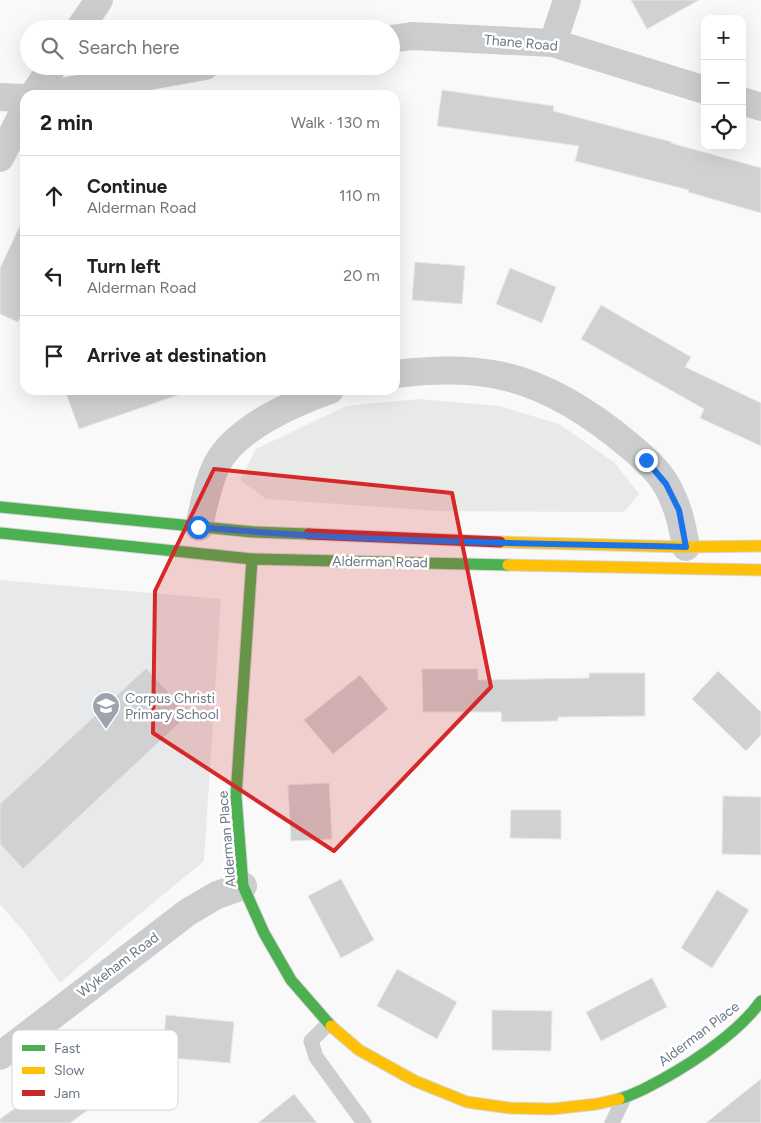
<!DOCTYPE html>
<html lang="en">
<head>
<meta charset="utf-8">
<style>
	:root { --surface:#fff; --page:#f6f6f6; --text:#202124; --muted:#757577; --line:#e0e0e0 }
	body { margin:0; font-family:Figtree,sans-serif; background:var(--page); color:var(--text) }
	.controls { position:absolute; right:15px; top:15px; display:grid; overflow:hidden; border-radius:10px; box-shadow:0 5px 20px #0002 }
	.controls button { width:45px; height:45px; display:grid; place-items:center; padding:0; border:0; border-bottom:1px solid var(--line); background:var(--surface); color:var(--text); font:25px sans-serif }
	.stop { position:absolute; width:15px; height:15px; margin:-11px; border:4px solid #1a73e8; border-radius:50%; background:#fff }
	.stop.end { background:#1a73e8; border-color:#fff; box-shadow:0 1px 5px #0008 }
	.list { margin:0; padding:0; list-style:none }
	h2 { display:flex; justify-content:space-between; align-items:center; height:65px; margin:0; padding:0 20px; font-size:21px }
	h2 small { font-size:16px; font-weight:400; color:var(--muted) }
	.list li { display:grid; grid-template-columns:32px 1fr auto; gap:15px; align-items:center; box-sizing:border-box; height:80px; padding:0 20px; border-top:1px solid var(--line) }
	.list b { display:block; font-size:19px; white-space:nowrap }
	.list p { margin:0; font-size:16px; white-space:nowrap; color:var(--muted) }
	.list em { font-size:16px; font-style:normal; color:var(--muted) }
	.icon { flex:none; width:28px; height:28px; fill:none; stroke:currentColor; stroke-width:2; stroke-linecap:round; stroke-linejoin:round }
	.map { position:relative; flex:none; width:761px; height:1123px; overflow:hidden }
	.search { position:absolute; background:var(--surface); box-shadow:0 5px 20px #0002; left:20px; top:20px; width:380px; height:55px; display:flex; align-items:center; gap:12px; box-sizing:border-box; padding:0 18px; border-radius:28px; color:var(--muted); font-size:19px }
	.panel { position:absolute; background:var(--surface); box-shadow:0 5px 20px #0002; left:20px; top:90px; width:380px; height:305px; border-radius:15px }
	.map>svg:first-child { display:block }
	.built { fill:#e7e9ea }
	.green { fill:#e7eae6 }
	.building { fill:#d0d1d3; stroke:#e8e8e8 }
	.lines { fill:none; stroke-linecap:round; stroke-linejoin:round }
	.fast-casing { stroke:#d6d7d8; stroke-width:13 }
	.slow-casing { stroke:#d6d7d8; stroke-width:13 }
	.jam-casing { stroke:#d6d7d8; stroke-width:13 }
	.lane { stroke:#cccdce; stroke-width:15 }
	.street { stroke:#cccdce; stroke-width:28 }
	.fast { stroke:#4caf50; stroke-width:11 }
	.slow { stroke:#ffc107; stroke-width:11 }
	.jam { stroke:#c62828; stroke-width:11 }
	.route { stroke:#1a73e8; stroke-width:6 }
	.marked { fill:#d62828; fill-opacity:0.2; stroke:#d62828; stroke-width:4; stroke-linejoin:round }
	.labels { text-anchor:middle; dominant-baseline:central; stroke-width:5; stroke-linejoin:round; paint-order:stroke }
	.street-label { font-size:14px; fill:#6b7687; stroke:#fff }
	.poi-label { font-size:14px; fill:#6b7687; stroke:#fff; text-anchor:start }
	.key { fill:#fff; stroke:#d3d6db; stroke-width:1 }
	.key-label { font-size:14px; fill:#6b7687 }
</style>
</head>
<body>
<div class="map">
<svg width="761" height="1123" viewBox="0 0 761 1123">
	<rect width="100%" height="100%" fill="#f9f9f9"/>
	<!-- built -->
	<path class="built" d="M0,580L221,599L204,861L119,931L60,983L26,934L0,904Z"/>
	<!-- green -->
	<path class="green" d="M419,399L499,406L559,424L615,463L639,494L624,512L438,511L266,499L240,480L256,449L346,406Z"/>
	<!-- building -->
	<path class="building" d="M631,0H699L647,29Z
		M442,90L554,106L553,111L672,142L671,143L761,168V213L688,192L689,190L575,161L579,146L437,126Z
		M25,215V306L18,322L0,314V268Z
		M415,262L465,266L462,304L412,300Z
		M510,268L556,287L542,323L496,304Z
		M601,305L691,357L685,367L761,403V446L700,418L704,409L581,339Z
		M65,390H180L181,394L79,429Z
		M146,668L189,714L23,869L0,844V804Z
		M422,669H478V680L589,678V673H645V716L558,717V721L502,722L501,712H423Z
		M718,671L761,712V735L746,751L692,699Z
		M360,675L388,709L333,754L304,720Z
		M329,783L332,839L291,841L288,785Z
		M723,796L761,797V855L722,854Z
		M511,810H561V839L510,838Z
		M341,879L374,940L341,958L308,896Z
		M717,890L749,910L712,968L681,948Z
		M397,969L457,1002L437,1039L377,1006Z
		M652,978L667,1007L601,1041L586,1012Z
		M492,1010L552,1011L551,1051L492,1050Z
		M166,1015L234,1022L230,1063L162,1057Z
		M89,1055L114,1091L70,1123H0V1119Z
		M761,1079V1123H706L732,1102Z
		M294,1094L317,1123H258Z"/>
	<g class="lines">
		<defs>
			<path id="fast" d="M0,507L253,532L309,534
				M0,533L252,559L508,565
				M252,559L236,796L243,886L264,933L291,980L331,1026
				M619,1099C627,1097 635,1093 644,1089C682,1070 736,1036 761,1001"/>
			<path id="slow" d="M500,542L686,547L761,546
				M508,565L761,570
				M331,1026L359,1050L415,1081L467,1102L510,1108L552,1109L597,1104L619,1099"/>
			<path id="jam" d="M309,534L500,542"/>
		</defs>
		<!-- fast casing -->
		<use href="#fast" class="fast-casing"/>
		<!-- slow casing -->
		<use href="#slow" class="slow-casing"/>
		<!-- jam casing -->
		<use href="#jam" class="jam-casing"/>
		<!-- lane -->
		<path class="lane" d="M328,1024L311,1041L316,1057L364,1123
			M612,1123L624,1098"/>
		<!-- street -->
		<path class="street" d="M79,29L99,0
			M391,39L412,36L553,43L705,90
			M553,43L567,0
			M33,95L53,66
			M45,95L205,66
			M0,97L25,98
			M742,101L761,107
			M0,158L25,109
			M395,374C428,370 464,368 498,375C548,385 592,414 631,447C644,458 658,470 667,486C678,506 682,524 686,547
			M199,527C203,508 208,482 217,464C236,428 293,403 330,390
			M0,1056L188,912L217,895L243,886"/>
		<!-- fast -->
		<use href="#fast" class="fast"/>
		<!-- slow -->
		<use href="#slow" class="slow"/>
		<!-- jam -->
		<use href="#jam" class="jam"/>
	</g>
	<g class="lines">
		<!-- route -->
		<path class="route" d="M198,527C360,542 524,543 686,547L679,510L666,484L646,460"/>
	</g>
	<!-- marked area -->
	<path class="marked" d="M214,469L452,493L491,687L334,851L153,733L155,591Z"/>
	<!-- icons -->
	<defs>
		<symbol id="school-pin" viewBox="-11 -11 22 30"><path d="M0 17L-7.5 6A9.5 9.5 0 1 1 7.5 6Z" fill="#9da4af" stroke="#fff"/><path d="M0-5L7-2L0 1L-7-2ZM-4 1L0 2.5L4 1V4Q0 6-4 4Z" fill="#fff"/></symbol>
	</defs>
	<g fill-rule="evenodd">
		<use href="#school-pin" x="90" y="690" width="32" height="43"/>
	</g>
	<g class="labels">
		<!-- street labels -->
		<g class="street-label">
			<text transform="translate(521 43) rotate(5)">Thane Road</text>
			<text transform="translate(380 562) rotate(1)">Alderman Road</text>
			<text transform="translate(227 839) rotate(-95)">Alderman Place</text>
			<text transform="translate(118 965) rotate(-37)">Wykeham Road</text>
			<text transform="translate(699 1034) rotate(-37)">Alderman Place</text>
		</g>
		<!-- poi labels -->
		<g class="poi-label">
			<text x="125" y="698">Corpus Christi<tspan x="125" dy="16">Primary School</tspan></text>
		</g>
	</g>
	<!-- legend -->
	<rect x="12" y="1030" width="166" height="80" rx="8" class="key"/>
	<rect x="22" y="1045" width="23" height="6" fill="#4caf50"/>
	<rect x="22" y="1067" width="23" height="7" fill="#ffc107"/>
	<rect x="22" y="1090" width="23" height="6" fill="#c62828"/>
	<g class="key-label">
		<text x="54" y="1053">Fast</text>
		<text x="54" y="1075">Slow</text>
		<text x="54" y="1098">Jam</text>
	</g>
</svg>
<div class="controls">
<button>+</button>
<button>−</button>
<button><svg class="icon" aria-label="locate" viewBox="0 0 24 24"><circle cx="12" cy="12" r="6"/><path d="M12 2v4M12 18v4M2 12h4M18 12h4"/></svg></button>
</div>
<div class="stop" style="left:198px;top:527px"></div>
<div class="stop end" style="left:646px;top:460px"></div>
<div class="search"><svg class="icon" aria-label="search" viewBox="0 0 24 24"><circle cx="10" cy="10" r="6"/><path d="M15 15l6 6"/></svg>Search here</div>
<section class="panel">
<h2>2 min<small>Walk · 130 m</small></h2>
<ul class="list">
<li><svg class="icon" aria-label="ahead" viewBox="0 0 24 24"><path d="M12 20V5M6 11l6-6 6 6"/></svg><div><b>Continue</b><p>Alderman Road</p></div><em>110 m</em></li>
<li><svg class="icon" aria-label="left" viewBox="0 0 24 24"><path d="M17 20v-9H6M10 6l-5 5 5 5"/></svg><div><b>Turn left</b><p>Alderman Road</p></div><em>20 m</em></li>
<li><svg class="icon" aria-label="arrive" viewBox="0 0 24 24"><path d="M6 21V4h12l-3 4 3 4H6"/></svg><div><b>Arrive at destination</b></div></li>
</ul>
</section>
</div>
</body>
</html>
